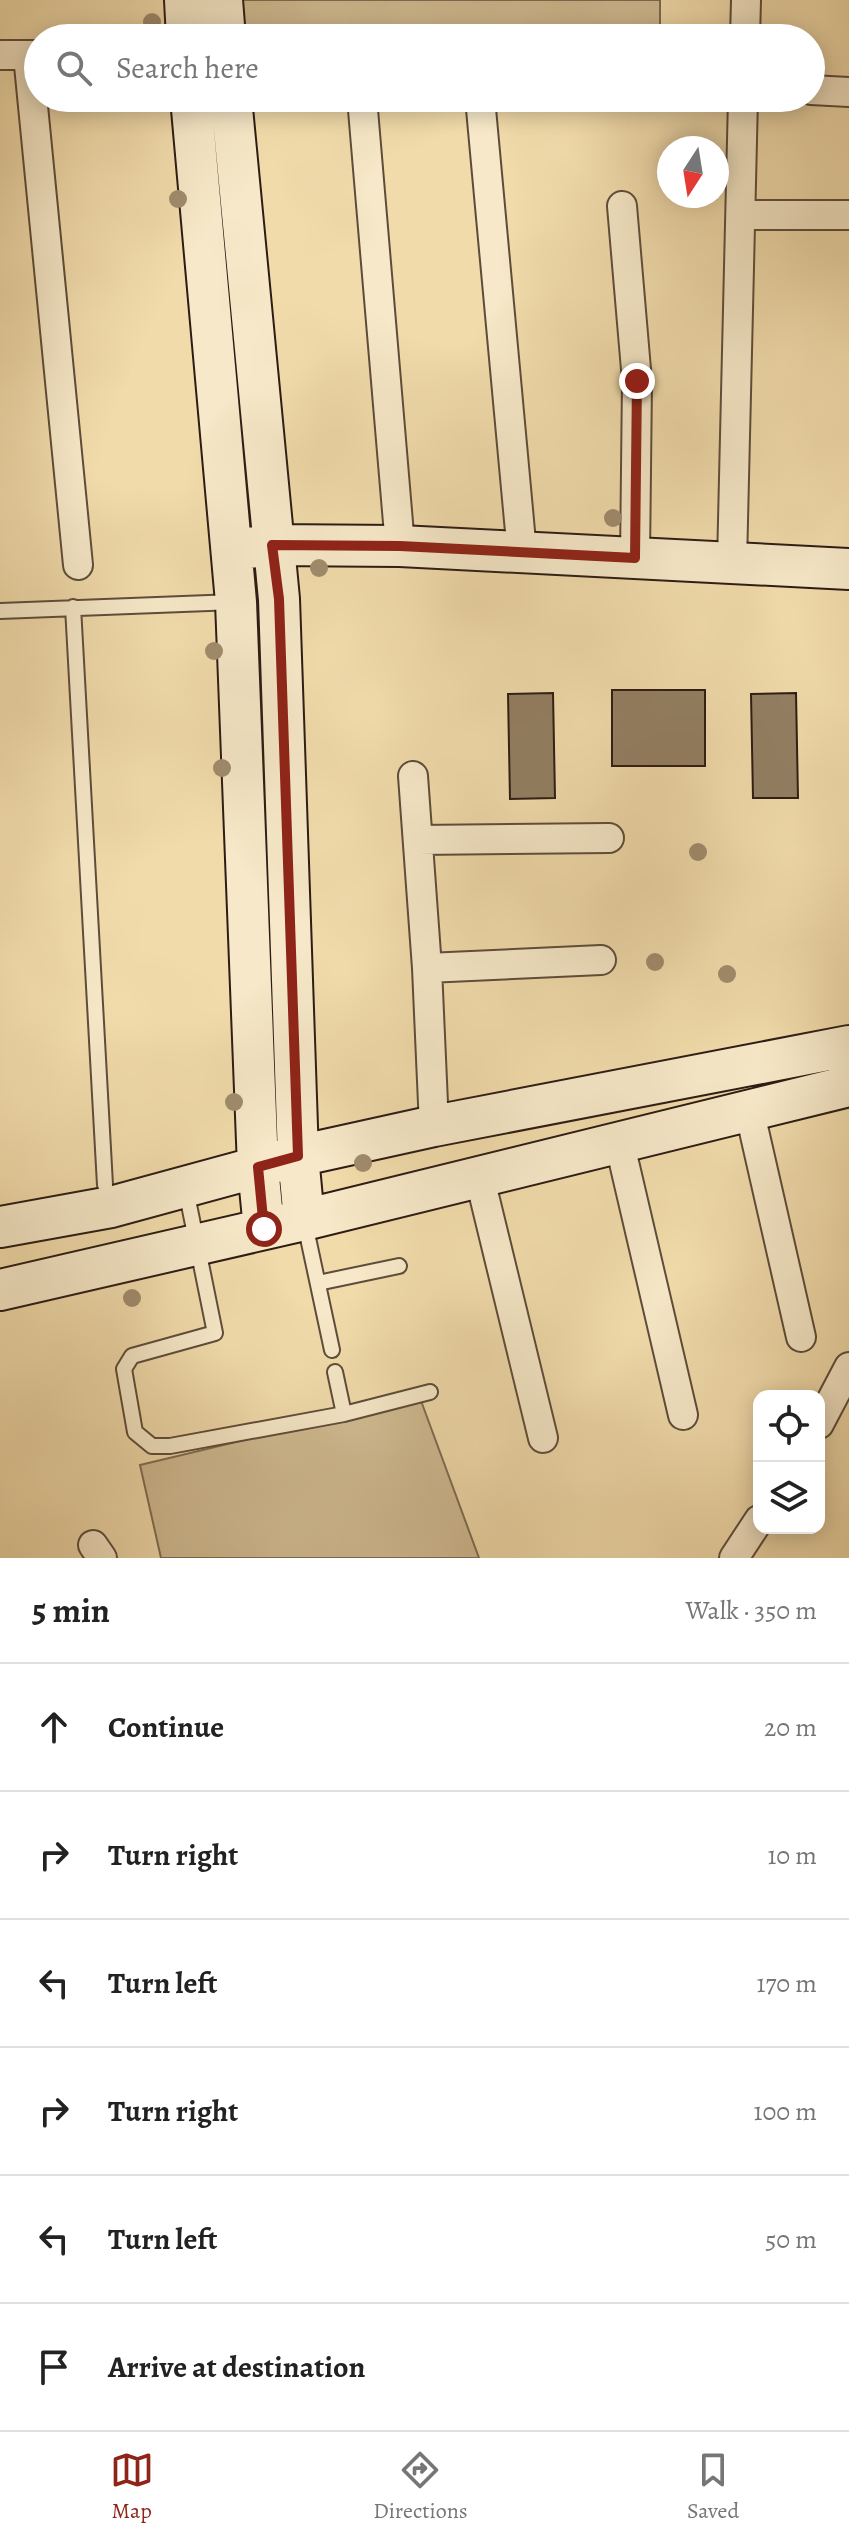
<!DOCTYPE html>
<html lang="en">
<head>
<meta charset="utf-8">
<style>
	:root { --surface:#fff; --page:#f6f6f6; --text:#222; --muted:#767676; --line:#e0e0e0; --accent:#8f2418 }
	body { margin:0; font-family:Alegreya,serif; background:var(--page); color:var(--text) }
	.controls { position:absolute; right:24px; bottom:24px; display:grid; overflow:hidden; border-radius:16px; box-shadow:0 4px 20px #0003 }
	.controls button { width:72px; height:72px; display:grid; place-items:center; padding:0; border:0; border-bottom:2px solid var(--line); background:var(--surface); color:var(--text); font:40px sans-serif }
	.compass { position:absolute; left:657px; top:136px; width:72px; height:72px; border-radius:50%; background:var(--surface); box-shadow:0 4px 20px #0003; rotate:192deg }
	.stop { position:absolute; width:24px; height:24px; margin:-18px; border:6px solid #8f2418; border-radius:50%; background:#fff }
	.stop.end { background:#8f2418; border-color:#fff; box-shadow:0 2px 8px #0008 }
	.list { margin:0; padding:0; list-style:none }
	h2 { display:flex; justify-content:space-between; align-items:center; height:104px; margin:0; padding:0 32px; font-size:34px }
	h2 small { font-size:26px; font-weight:400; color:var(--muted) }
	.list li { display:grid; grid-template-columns:52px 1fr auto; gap:24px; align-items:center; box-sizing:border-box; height:128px; padding:0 32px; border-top:2px solid var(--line) }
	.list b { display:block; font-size:30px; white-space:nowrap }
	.list em { font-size:26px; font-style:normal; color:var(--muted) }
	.icon { flex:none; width:44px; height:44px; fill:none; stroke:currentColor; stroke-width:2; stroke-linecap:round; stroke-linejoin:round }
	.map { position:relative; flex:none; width:849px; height:1558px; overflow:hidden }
	.search { position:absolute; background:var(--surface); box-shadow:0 4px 20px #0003; left:24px; right:24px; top:24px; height:88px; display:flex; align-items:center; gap:20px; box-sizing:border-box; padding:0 28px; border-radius:44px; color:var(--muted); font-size:30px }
	.sheet { height:872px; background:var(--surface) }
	nav { display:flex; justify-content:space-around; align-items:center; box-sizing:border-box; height:112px; border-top:2px solid var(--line); background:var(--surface); font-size:22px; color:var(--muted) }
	nav a { display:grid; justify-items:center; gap:4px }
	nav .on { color:var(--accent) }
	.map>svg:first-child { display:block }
	.green { fill:#d0bb92; stroke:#7e6c54; stroke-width:2 }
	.building { fill:#937f63; stroke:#2d1c15; stroke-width:2 }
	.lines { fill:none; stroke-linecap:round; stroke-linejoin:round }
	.lane-casing { stroke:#5e4c3a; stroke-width:18 }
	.street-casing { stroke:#5e4c3a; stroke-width:32 }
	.secondary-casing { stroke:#2d1c15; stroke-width:44 }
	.lane { stroke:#f6e8c8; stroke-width:14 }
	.street { stroke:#f6e8c8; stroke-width:28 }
	.secondary { stroke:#f6e8c8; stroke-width:40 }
	.tree { fill:#a08c6d }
	.route { stroke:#8f2418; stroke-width:10 }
</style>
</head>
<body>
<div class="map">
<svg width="849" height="1558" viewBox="0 0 849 1558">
	<rect width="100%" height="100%" fill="#f1dbab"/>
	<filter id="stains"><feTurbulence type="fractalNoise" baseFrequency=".0025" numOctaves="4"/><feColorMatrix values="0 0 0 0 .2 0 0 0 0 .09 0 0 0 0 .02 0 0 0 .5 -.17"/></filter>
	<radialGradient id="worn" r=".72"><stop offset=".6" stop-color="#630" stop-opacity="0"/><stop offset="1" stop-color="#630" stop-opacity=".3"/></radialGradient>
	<!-- green -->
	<path class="green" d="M234,0H660V38H239Z
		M420,1398L479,1558H161L140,1465Z"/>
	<!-- building -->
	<path class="building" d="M612,690H705V766H612Z
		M553,693L555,798L510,799L508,694Z
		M796,693L798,798H753L751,694Z"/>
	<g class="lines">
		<defs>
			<path id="lane" d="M73,607L105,1185
				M0,611L235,602
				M186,1190L215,1333L132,1356L124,1369L135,1432L152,1446H170L344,1414L335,1372
				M305,1224L332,1350
				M318,1283L399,1266
				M344,1414L430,1392"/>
			<path id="street" d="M745,38L746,0
				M0,55H38
				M28,55L78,565
				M811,90L849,92
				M362,98L400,546
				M480,98L522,553
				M622,206L637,381L635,558
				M742,215H849
				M732,563L743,98
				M413,776L427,968L434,1126
				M418,840L609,838
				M427,968L601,960
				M749,1109L801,1337
				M619,1141L683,1415
				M479,1175L543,1438
				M819,1424L849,1367
				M93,1545L102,1558
				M734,1558L759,1520"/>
			<path id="secondary" d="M185,0L187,38
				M222,0L225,38
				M191,98L236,602L258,1167L264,1229
				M231,98L279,599L298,1156L304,1220
				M248,548L272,545L400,546L849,569
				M0,1227L111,1207L298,1156L434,1126L849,1046
				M0,1290L304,1220L849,1086"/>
		</defs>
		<!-- lane casing -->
		<use href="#lane" class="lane-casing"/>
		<!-- street casing -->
		<use href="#street" class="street-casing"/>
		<!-- secondary casing -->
		<use href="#secondary" class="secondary-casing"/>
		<!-- lane -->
		<use href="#lane" class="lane"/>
		<!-- street -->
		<use href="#street" class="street"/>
		<!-- secondary -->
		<use href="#secondary" class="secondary"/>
	</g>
	<!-- trees -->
	<g class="tree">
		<circle cx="152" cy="22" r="9"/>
		<circle cx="178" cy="199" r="9"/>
		<circle cx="613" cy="518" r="9"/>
		<circle cx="319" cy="568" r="9"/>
		<circle cx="214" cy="651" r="9"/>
		<circle cx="222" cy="768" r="9"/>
		<circle cx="698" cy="852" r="9"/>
		<circle cx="655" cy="962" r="9"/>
		<circle cx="727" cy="974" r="9"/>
		<circle cx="234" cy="1102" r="9"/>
		<circle cx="363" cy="1163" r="9"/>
		<circle cx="132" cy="1298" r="9"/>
	</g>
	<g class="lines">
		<!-- route -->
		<path class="route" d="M264,1229L258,1167L298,1156L279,599L272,545L400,546L635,558L637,381"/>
	</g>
	<rect width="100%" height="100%" filter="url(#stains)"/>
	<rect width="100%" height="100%" fill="url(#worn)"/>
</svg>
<div class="controls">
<button><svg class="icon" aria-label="locate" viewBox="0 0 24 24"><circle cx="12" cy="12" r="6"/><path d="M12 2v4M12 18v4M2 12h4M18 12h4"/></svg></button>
<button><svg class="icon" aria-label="layers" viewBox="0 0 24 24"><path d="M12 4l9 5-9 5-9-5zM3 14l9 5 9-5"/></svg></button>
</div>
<svg class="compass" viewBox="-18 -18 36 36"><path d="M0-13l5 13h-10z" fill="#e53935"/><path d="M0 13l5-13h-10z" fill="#767676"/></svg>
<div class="stop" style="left:264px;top:1229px"></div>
<div class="stop end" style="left:637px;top:381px"></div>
<div class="search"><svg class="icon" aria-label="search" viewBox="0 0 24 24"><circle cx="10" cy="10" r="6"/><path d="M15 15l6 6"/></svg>Search here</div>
</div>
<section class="sheet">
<h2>5 min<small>Walk · 350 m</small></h2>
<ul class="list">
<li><svg class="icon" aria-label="ahead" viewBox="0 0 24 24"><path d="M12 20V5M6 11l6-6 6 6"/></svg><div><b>Continue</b></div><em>20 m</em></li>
<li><svg class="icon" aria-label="right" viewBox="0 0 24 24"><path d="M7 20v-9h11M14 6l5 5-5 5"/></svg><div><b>Turn right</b></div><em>10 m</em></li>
<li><svg class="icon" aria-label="left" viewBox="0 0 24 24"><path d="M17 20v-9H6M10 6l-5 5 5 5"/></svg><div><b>Turn left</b></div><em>170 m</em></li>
<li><svg class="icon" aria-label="right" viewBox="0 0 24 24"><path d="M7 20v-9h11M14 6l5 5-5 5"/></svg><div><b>Turn right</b></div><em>100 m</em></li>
<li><svg class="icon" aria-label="left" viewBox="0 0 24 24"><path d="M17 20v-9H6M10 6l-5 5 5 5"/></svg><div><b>Turn left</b></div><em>50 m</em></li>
<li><svg class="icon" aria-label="arrive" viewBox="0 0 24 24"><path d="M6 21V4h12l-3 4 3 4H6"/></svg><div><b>Arrive at destination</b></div></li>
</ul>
</section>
<nav>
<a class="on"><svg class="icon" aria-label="map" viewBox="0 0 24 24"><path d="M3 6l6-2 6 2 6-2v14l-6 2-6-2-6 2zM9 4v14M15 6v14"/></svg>Map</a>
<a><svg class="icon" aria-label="directions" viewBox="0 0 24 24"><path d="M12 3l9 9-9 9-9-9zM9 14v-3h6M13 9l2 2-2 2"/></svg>Directions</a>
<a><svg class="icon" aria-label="saved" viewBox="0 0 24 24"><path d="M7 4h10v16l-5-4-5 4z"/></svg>Saved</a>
</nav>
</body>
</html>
